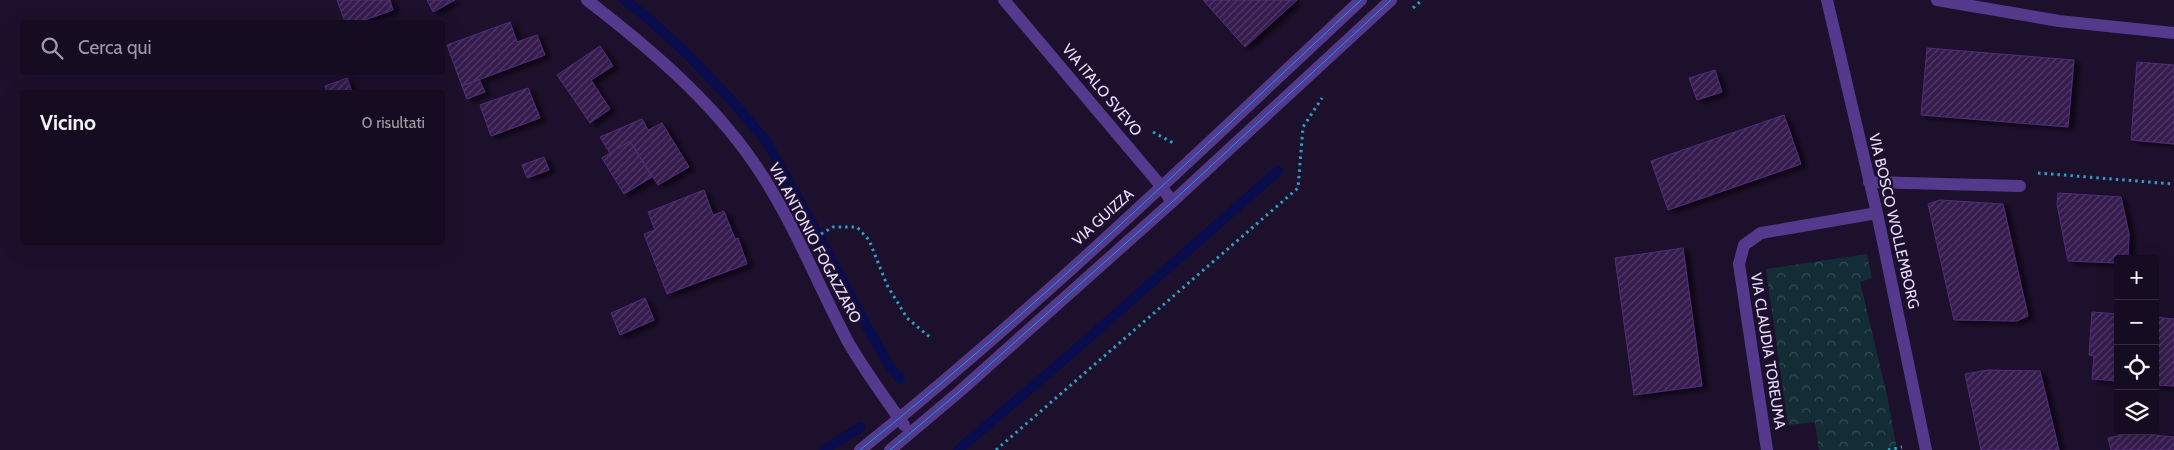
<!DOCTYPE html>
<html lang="it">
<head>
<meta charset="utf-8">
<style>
	:root { --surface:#160c21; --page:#1f152a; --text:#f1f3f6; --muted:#9e9ba5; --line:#352c3f }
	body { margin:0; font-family:Cabin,sans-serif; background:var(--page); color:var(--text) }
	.controls { position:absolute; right:15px; bottom:15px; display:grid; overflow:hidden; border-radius:5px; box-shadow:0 5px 20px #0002 }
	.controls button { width:45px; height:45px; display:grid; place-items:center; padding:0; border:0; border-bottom:1px solid var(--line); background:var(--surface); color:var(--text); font:25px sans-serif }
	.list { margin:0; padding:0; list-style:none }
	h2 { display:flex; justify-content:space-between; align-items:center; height:65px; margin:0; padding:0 20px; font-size:21px }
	h2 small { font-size:16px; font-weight:400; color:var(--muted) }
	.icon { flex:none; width:28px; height:28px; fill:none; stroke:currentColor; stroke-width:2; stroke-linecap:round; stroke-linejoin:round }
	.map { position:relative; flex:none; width:2174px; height:450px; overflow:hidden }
	.search { position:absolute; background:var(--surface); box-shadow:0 5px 20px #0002; left:20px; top:20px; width:425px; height:55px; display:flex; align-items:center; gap:12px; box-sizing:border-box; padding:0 18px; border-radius:5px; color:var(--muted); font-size:19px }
	.panel { position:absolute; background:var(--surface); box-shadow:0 5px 20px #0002; left:20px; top:90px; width:425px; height:155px; border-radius:5px }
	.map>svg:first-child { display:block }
	.park { fill:url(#park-crowns) }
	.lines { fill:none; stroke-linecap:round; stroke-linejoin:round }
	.stream { stroke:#090d4d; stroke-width:10 }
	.building { fill:url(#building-hatch); stroke:#532c7b; filter:url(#shadow) }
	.path { stroke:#2b9fc3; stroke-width:3; stroke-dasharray:2.5 4; stroke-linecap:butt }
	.minor { stroke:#55398d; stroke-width:12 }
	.tram { stroke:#089dff; stroke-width:1 }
	.labels { text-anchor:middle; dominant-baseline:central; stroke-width:4.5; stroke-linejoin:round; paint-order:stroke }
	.street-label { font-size:15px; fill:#eadcff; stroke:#1d102c }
</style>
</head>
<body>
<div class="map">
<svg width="2174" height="450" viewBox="0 0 2174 450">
	<defs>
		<pattern id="park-crowns" width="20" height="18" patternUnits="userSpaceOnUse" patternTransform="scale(1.25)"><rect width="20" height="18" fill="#132d37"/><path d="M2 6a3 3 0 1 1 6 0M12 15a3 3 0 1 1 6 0" fill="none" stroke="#364b55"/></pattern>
		<pattern id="building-hatch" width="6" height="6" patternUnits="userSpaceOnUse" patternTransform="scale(1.25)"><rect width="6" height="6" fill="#351b4e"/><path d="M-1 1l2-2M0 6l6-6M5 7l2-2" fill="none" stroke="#523c69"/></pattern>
		<filter id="shadow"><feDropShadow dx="5.5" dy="3" stdDeviation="2.5" flood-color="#0009"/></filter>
	</defs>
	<rect width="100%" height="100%" fill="#1d102c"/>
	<!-- park -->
	<path class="park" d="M1867,254L1872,278L1860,282L1887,395L1897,450H1819L1815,422L1788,425L1766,269Z"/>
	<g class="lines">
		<!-- stream -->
		<path class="stream" d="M624,0L647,17L688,55L733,102L766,141L810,220L871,334L889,365L900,379
			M824,450L861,427
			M958,450L1059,364L1278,171"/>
	</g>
	<!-- building -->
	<path class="building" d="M337,0H390L393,10L359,22H345Z
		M427,0H455L433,12Z
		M1203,0H1297L1245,47Z
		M510,22L517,42L537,35L545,55L462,86L447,45Z
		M600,46L613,66L591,80L610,109L590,123L557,75Z
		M1927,48L2074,60L2068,127L1921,115Z
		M2137,62L2174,65V144L2131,140Z
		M1715,70L1722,92L1697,100L1689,78Z
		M347,78L352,92H327L325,86Z
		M479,79L485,92L467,99L462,86Z
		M528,88L540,118L491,136L480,105Z
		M1784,115L1801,164L1668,210L1651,161Z
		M642,119L648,130L662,123L689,167L658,185L630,141L610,153L600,137Z
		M630,141L652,177L624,194L602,158Z
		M544,157L549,170L527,178L522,165Z
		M704,190L713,215L724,211L735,239L738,238L747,264L667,294L644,234L655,230L648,212Z
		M2058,193L2121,197L2129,234L2128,259H2118V263L2068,261L2057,204Z
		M1940,200L2003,204L2028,316L2017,321L1954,320L1928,204Z
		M1683,248L1702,386L1634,395L1615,258Z
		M645,298L654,320L620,335L611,313Z
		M2092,312L2118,314V381L2092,379L2094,356L2089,355Z
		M2155,317L2174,319V386L2155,385Z
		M1988,370L2040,371L2059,450H1981L1965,374Z
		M2132,433L2174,437V450H2111L2108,438Z"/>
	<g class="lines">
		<!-- path -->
		<path class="path" d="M1413,8L1422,0
			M1153,132L1175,144
			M2038,173L2174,184
			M821,234L833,227H857L869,240L887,285L907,318L932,339
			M996,450L1298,188L1303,127L1322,98
			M1888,450L1902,447"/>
		<!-- minor -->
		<path class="minor" d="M587,0C648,47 710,99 754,163C792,218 816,281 847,340C864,370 884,397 904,425
			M1004,0L1161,186L1172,202
			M1827,0L1877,213L1926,450
			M1937,0L2059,21L2174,33
			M1869,182L2020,186
			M860,450C1035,310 1197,153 1361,0
			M890,450L959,392L1172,202L1391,0
			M1767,450L1739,264L1744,245L1761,233L1877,213"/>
		<!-- tram -->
		<path class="tram" d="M860,450C1035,310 1197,153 1361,0
			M890,450L959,392L1172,202L1391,0"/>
	</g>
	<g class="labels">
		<!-- street labels -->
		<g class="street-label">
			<text transform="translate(1102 90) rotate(50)">VIA ITALO SVEVO</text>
			<text transform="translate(1103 217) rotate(-42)">VIA GUIZZA</text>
			<text transform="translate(1894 221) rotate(77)">VIA BOSCO WOLLEMBORG</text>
			<text transform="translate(815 243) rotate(62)">VIA ANTONIO FOGAZZARO</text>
			<text transform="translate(1768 351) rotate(81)">VIA CLAUDIA TOREUMA</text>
		</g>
	</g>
</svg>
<div class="controls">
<button>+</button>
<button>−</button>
<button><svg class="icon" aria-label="locate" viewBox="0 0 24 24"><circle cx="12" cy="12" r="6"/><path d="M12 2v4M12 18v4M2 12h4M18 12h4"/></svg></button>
<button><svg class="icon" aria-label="layers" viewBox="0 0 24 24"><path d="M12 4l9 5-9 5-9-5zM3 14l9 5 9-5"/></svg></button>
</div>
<div class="search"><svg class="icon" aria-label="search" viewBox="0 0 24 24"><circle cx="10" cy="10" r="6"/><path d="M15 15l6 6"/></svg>Cerca qui</div>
<section class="panel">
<h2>Vicino<small>0 risultati</small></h2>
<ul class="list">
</ul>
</section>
</div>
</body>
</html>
